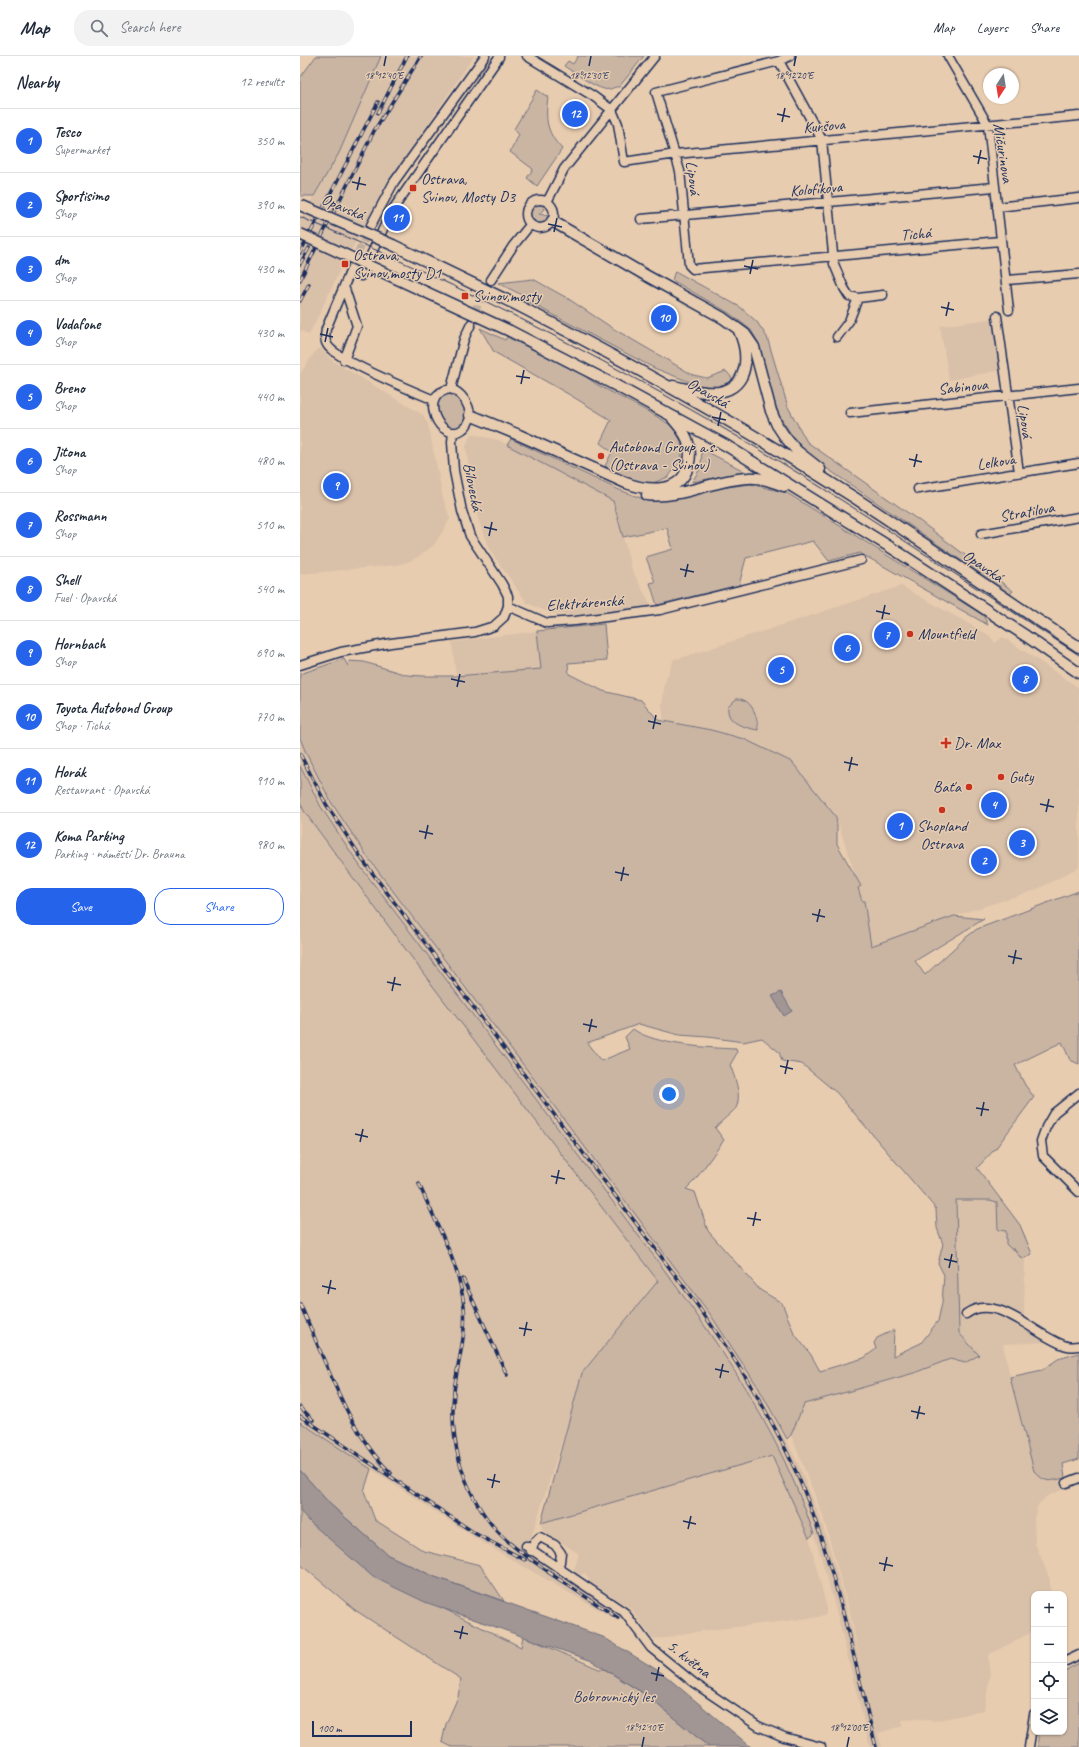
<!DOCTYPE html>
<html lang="en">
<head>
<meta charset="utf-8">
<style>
	:root { --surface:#fff; --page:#f2f2f3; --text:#1f2937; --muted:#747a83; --line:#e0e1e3; --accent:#2563eb }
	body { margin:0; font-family:Caveat,sans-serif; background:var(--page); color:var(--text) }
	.controls { position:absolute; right:12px; bottom:12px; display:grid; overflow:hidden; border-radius:8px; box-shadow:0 1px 3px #0004 }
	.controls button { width:36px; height:36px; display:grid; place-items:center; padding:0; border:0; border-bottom:1px solid var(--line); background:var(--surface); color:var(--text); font:20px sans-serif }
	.compass { position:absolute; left:683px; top:12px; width:36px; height:36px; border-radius:50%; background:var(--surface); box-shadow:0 1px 3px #0004; rotate:192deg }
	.scale { position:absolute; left:12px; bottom:10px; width:100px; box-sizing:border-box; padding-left:4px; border:2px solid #1b2f5e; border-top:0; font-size:11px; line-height:14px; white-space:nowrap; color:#1b2f5e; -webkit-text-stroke:3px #e8ccaf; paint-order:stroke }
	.you { position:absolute; left:369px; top:1038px; width:14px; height:14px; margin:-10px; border:3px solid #fff; border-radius:50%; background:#1a73e8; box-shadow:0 0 0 6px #1a73e833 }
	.badge { display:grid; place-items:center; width:26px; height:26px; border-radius:50%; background:var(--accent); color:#fff; font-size:13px; font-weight:700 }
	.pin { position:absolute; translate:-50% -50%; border:2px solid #fff; box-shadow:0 1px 4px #0006 }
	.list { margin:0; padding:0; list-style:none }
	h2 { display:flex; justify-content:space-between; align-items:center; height:52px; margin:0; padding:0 16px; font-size:17px }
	h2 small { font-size:13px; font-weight:400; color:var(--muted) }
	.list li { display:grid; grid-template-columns:26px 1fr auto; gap:12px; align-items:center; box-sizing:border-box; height:64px; padding:0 16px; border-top:1px solid var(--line) }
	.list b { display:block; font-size:15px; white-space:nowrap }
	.list p { margin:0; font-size:13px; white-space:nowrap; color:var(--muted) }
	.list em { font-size:13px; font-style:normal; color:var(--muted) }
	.actions { display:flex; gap:8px; padding:12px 16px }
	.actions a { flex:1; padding:9px 0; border:1px solid var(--accent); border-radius:16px; text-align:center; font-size:14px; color:var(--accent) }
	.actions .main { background:var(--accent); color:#fff }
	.icon { flex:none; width:22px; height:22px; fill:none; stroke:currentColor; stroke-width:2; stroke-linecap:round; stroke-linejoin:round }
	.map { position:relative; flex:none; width:779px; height:1691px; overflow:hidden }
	header { display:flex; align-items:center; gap:24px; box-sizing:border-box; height:56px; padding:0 20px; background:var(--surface); border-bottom:1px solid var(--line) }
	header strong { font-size:19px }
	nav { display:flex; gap:22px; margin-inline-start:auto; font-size:14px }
	.search { width:280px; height:36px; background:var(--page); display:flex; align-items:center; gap:10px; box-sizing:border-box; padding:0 14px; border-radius:16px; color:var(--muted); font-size:15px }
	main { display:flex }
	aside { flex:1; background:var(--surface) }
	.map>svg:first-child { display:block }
	.built { fill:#d9c0a9 }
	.green { fill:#cab5a3; stroke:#727280; fill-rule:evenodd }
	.water { fill:#a19694; stroke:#6b6d7e }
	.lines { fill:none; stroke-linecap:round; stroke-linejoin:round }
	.minor-tunnel { stroke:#bfad9f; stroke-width:8; stroke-dasharray:8 4; stroke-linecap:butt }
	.minor-casing { stroke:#1b2f5e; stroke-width:11 }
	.major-casing { stroke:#1b2f5e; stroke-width:13 }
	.minor { stroke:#e8ccaf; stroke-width:8 }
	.major { stroke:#e8ccaf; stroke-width:10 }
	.tram { stroke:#1b2f5e; stroke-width:1 }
	.rail-casing { stroke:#1b2f5e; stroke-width:3.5 }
	.rail { stroke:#e8ccaf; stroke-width:2; stroke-dasharray:6; stroke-linecap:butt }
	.major-bridge-casing { stroke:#1b2f5e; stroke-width:13; stroke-linecap:butt }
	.major-bridge { stroke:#e8ccaf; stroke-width:10 }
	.ticks { fill:none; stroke:#1b2f5e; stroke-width:1.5 }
	.poi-dot { fill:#c8321e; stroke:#e8ccaf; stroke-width:1.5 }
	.labels { text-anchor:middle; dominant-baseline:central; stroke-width:3; stroke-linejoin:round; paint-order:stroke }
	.street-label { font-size:16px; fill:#1b2f5e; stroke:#e8ccaf }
	.poi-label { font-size:16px; fill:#1b2f5e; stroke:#e8ccaf; text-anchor:start }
	.park-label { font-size:16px; fill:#2c3c65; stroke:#e8ccaf }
	.ticks-label { font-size:10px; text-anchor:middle; fill:#1b2f5e; stroke:#e8ccaf; stroke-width:3; stroke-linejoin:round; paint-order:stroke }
</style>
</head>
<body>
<header>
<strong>Map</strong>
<div class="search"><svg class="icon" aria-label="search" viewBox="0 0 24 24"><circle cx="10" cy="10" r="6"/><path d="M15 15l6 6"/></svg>Search here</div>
<nav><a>Map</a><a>Layers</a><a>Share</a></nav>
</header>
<main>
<aside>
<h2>Nearby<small>12 results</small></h2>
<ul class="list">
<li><span class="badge">1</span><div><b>Tesco</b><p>Supermarket</p></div><em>350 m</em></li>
<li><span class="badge">2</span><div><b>Sportisimo</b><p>Shop</p></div><em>390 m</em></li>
<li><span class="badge">3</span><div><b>dm</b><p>Shop</p></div><em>430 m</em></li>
<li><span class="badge">4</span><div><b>Vodafone</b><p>Shop</p></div><em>430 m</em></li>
<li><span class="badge">5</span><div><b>Breno</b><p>Shop</p></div><em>440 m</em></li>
<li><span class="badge">6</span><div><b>Jitona</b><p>Shop</p></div><em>480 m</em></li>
<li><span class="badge">7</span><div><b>Rossmann</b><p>Shop</p></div><em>510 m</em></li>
<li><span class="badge">8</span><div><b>Shell</b><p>Fuel · Opavská</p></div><em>540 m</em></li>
<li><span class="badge">9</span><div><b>Hornbach</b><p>Shop</p></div><em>690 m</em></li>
<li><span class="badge">10</span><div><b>Toyota Autobond Group</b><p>Shop · Tichá</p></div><em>770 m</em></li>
<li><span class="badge">11</span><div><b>Horák</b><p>Restaurant · Opavská</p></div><em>910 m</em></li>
<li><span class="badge">12</span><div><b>Koma Parking</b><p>Parking · náměstí Dr. Brauna</p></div><em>980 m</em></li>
</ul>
<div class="actions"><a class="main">Save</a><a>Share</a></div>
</aside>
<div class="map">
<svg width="779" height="1691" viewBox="0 0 779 1691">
	<rect width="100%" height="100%" fill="#e8ccaf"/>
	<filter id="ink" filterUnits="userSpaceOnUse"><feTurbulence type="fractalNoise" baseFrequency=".025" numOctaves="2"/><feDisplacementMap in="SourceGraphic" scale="8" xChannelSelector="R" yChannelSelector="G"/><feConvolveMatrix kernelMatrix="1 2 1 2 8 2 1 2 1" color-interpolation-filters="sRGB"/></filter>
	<g filter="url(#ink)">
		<!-- built -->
		<path class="built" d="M81,0H174L101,108L41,212L9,279L0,274V164L39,97Z
			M696,262L702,314L649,324L640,270Z
			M20,292L33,305L123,359L128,368L143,442L150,463L134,489L121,499L108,506L96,509L0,518V318L14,297Z
			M171,378L198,384L313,445L332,514L351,550L272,559L250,557L227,547L189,493L174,451L166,390Z
			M601,530L689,579L695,587L703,581L779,632V811L736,834L654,860L571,890L564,845H562L558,832L561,830L556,821L536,761L492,706L444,683L411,674L364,665L362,649L365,626L374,603L381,602Z
			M237,575L242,613L156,620L152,586Z
			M0,682L6,697L31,746L69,803L391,1232L426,1281L458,1331L499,1409L520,1461L538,1519L561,1608L550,1557L523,1460L491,1379L504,1348L614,1317L650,1303L665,1307L679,1300L659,1277L656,1144H690L697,1146L698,1174L706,1175L720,1201L725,1202L724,1260L751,1279L748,1286L703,1288L710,1321L734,1415L748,1425L765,1422L767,1432L747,1440L738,1449L734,1462L735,1487L750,1524V1538H734V1575L688,1599L690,1621L684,1654L635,1665L618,1663L602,1664L603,1670L578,1677L582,1691H570L536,1554L517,1488L489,1414L463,1362L434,1313L382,1239L60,810L21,751L0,710Z
			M0,746L4,755L126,921L358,1225L282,1317L267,1370L231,1482L223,1493L314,1554L321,1560L318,1565L178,1484L0,1366Z
			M473,1400L509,1482L526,1549V1558L518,1561L386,1577L367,1582L352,1583L331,1553L291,1527L285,1517L279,1520L273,1516L279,1498L242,1474L241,1467Z"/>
		<!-- green -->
		<path class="green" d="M16,0H81L39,97L14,140H1L0,139V22Z
			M278,0H344L319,31C314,30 310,35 304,33C292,30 275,17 264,10L268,5L273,8Z
			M237,34L248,41C245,63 246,76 262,93L237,130L227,122L233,113L210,96L219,79L214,73Z
			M238,148L246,151L239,158L249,160C246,166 241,169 235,166L230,159L233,151Z
			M375,215L440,251L457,266L467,281L488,351L507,386L621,466L713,535L710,538L516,405L495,384L480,361L474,346L458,286L451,274L429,257L372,224Z
			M233,223L267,242L314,273L393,319L407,322L426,315L433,323L429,328L417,331L400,330L354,312L225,244L226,241L198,227Z
			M180,272L205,284L207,281L282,318L296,328L356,360L372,370L381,385L382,404L368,421L353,427L337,428L305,410L312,396L300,387L311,364L270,339L194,296Z
			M145,338L155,339C179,358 155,387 141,363C138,357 137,352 138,345Z
			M211,383L317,433L346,444H366L421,432L450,428L487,437L683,559L688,569L560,497L529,505L513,485L446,502L439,529L357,549L350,527L355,526L346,501L373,493L367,472L323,481L313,445L207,389Z
			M402,393L446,416L392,426L401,411Z
			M304,568L307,604L268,607L269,618L303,635L341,644L358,664L411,674L444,683L492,706L536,761L537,769V788L561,830L558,832L562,845H564L571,890L654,860L684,863L615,905L625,919L664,883L677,873L779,835V1008L770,1004L762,986L715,1009L725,1029L734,1041L696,1092L677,1112L720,1169L732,1198L725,1202L720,1201L714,1193H711L706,1188V1175L698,1174L697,1146L690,1144H656L659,1277L679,1299L665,1307L650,1303L614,1317L504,1348L491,1379L487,1383L458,1331L410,1258L69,803L31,746L6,697L0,682V618L44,603L48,610L49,605L64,606L107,619L123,620H156L241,613L237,575ZM339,968L379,979L408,981L443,986L462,982L479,996L482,1005L502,1008L537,1037L636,1153L637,1172L643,1188L638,1207L644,1219L642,1247L638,1265L621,1287L593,1300L594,1274L577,1282L574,1287L576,1293L564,1302L520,1315L511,1299L494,1277L482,1247L460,1234L408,1175L395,1136L386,1133L395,1124L424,1084L415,1072C419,1067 434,1055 436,1052C442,1039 435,1022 430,1009L437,997L436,993C409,992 354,989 333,973L325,981L330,993L301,1005L287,987Z
			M436,643C452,641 458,662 458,674C445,672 426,667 428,651Z
			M0,710L21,751L60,810C139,913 217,1018 295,1122C380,1236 468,1341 514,1478L509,1482L472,1400L241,1467L282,1317L358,1225L126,921L4,755L0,746Z
			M779,1297V1403L763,1408L765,1422C749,1425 746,1428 734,1415L710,1321L742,1314L758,1303Z
			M0,1366L71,1413L64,1435L75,1464L124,1495L180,1509L204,1545L135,1521L88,1499L30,1448L0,1414Z
			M0,1444L118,1540L221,1591L223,1580L299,1613H304L346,1639L409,1691H152L142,1686L146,1668L158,1641L161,1623L55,1554L0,1508Z
			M779,1607V1691H738V1676H764V1618L768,1613Z"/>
		<!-- water -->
		<path class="water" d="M481,936L492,955L484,960L472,940Z
			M0,1414L30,1448L88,1499L135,1521L303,1581L362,1617L451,1691H409L346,1639L292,1605L125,1546L73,1521L11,1467L0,1455Z"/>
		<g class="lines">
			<!-- minor-tunnel -->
			<path class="minor-tunnel" d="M53,208L69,173
				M171,268L178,248L191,224"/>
			<defs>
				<path id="minor" d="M227,0L293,40L312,54
					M490,0L479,5L356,36L380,115L389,209L393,213L700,185
					M648,0L688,69L709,254
					M479,5L522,84L534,208L544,232L549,240L558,242L583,239
					M312,54L318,68L324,106L376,98L779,60
					M226 158a14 14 0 1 1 28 0a14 14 0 1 1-28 0Z
					M247,146L264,113L355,0
					M697,151L779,142
					M341,163L694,131
					M71,169L94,126L185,0
					M52,211L26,273C25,279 24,285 28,290C37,304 115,336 134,344
					M61,220L91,156L199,1
					M191,224L213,190L230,169
					M707,224L779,218
					M44,230L57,270L44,304
					M697,260L719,416
					M537,281L549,265L558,242
					M151,333C166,338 178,362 163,373C141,390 115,337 151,333Z
					M151,333L164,283L171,268
					M550,357L779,332
					M618,433L779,407
					M681,478L779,461
					M208,550L247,567L275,565L360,554L561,504
					M0,609L41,596L91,587L175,576L194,570L204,561L208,550V540L202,528L170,480L162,455L154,415L152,386L153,376
					M779,1037L754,1057L746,1071L741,1085L743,1100L779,1136
					M666,1258C697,1235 737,1282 767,1290C771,1291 775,1290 779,1290
					M766,1427L779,1422
					M226,1490L324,1556L351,1592L394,1627L458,1670L484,1681L521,1691
					M231,1495L234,1487L240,1481L255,1489L261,1497L260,1506L257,1511
					M764,1606L779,1599
					M729,1691L734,1658"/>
				<path id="major" d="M252,165L347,220L423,262L445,278L454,291L471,355L477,369L485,381L497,395L520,413
					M221,251C335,310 447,373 555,442C630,491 704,542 779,591
					M210,275L315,329L427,390L598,496L726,580L779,617
					M373,330C388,333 404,338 419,336C450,331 449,297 439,275
					M170,359L219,379L326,427C348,435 381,438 388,410C391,401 390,391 387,383C384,375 378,369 373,363
					M347,439C382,443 414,423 448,422C461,421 473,426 484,430"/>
			</defs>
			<!-- minor casing -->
			<use href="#minor" class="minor-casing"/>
			<!-- major casing -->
			<use href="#major" class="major-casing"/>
			<!-- minor -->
			<use href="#minor" class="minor"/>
			<!-- major -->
			<use href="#major" class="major"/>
			<!-- tram -->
			<path class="tram" d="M0,161C164,230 324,312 477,404C579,466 678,534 779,599"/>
			<defs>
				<path id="rail" d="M78,57L107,0
					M0,197L78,46
					M0,208L9,192
					M0,224L74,75L121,0
					M0,245L9,228
					M0,698L26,748L64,806L387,1235C439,1306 486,1380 515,1464C541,1538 557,1615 576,1691
					M119,1128C136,1168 159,1206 164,1250C167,1280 157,1307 154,1336C149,1384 162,1432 192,1469C209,1490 232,1504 253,1519
					M163,1223L207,1319
					M0,1248C25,1302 47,1375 91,1417
					M0,1351L13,1364
					M0,1360L176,1478L225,1504
					M248,1516L318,1562"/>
			</defs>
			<!-- rail casing -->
			<use href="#rail" class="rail-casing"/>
			<!-- rail -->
			<use href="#rail" class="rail"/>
			<defs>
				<path id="major-bridge" d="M0,149L93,189L221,251
					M0,178L210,275"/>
			</defs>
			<!-- major-bridge casing -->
			<use href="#major-bridge" class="major-bridge-casing"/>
			<!-- major-bridge -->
			<use href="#major-bridge" class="major-bridge"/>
		</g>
	</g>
	<!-- ticks -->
	<path class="ticks" d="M84,10L86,0M289,10L291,0M494,10L496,0M477,58L490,61M482,66L485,52M673,100L687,103M678,108L681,94M52,126L66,129M57,134L60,121M248,168L262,171M254,176L257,162M444,210L458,213M450,218L453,204M641,251L654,254M646,260L649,246M20,278L33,281M25,286L28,272M216,320L230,322M221,328L224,314M412,361L426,364M418,370L421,356M609,403L622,406M614,411L617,398M184,471L197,474M189,480L192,466M380,513L394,516M385,521L388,508M576,555L590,558M582,563L585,549M151,623L165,626M157,631L160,618M348,665L361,668M353,673L356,659M544,706L558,709M549,715L552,701M740,748L754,751M746,756L749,743M119,775L133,778M125,783L128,769M315,816L329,819M321,825L324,811M512,858L525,861M517,866L520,853M708,900L722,903M713,908L716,894M87,926L101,929M92,935L95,921M283,968L297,971M289,976L292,963M480,1010L493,1013M485,1018L488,1004M676,1052L689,1054M681,1060L684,1046M55,1078L68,1081M60,1086L63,1073M251,1120L265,1123M256,1128L259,1114M447,1162L461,1164M453,1170L456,1156M644,1203L657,1206M649,1212L652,1198M22,1230L36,1233M28,1238L31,1224M219,1272L232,1274M224,1280L227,1266M415,1313L429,1316M420,1322L423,1308M611,1355L625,1358M617,1363L620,1350M187,1423L200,1426M192,1432L195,1418M383,1465L396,1468M388,1473L391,1460M579,1507L593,1510M584,1515L587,1501M154,1575L168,1578M160,1583L163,1570M351,1617L364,1620M356,1625L359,1611M342,1691L344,1681M547,1691L549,1681"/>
	<!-- markers -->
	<g class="poi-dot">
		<rect x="109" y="128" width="8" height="8" rx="2"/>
		<rect x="41" y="204" width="8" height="8" rx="2"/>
		<rect x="161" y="236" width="8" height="8" rx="2"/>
		<circle cx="301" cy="400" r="4"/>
		<circle cx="610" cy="578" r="4"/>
		<path d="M644 681h4v4h4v4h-4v4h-4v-4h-4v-4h4z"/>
		<circle cx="701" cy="721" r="4"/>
		<circle cx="669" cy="731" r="4"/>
		<circle cx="642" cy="754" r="4"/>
	</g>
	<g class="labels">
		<!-- street labels -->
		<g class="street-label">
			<text transform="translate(524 70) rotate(-5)">Kuršova</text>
			<text transform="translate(703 97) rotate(81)">Mičurinova</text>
			<text transform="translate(393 122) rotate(83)">Lipová</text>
			<text transform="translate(516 133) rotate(-5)">Kolofíkova</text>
			<text transform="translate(43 151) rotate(23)">Opavská</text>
			<text transform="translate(616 178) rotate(-5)">Tichá</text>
			<text transform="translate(663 331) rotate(-6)">Sabinova</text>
			<text transform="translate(408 337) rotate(30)">Opavská</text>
			<text transform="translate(725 365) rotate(81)">Lipová</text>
			<text transform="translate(696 406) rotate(-9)">Lelkova</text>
			<text transform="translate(173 431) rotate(79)">Bílovecká</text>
			<text transform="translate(727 456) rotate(-10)">Stratilova</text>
			<text transform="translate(683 510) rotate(34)">Opavská</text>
			<text transform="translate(285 547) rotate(-4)">Elektrárenská</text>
			<text transform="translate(389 1603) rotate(38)">5. května</text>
		</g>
		<!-- poi labels -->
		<g class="poi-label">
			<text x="121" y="123">Ostrava,<tspan x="121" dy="18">Svinov, Mosty D3</tspan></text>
			<text x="53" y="199">Ostrava,<tspan x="53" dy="18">Svinov,mosty D1</tspan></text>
			<text x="173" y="240">Svinov,mosty</text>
			<text x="309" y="391">Autobond Group a.s.<tspan x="309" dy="18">(Ostrava - Svinov)</tspan></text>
			<text x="618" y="578">Mountfield</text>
			<text x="654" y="687">Dr. Max</text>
			<text x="709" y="721">Guty</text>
			<text x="661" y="731" text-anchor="end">Baťa</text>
			<text x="642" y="770" text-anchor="middle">Shopland<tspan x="642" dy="18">Ostrava</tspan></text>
		</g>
		<!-- park labels -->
		<g class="park-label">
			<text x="314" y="1641">Bobrovnický les</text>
		</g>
	</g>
	<g class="ticks-label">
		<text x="84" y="23">18°12'40"E</text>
		<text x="289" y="23">18°12'30"E</text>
		<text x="494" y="23">18°12'20"E</text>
		<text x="344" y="1675">18°12'10"E</text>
		<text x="549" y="1675">18°12'00"E</text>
	</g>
</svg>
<div class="controls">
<button>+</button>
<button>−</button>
<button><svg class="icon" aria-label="locate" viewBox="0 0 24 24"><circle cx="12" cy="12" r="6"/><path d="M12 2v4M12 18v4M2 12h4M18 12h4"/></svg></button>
<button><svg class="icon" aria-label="layers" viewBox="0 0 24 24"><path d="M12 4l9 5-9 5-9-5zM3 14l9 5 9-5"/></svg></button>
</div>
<svg class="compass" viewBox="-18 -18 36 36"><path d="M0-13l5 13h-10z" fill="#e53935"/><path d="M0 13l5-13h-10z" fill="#747a83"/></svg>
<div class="scale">100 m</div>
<div class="you"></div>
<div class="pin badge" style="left:600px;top:770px">1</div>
<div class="pin badge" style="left:684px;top:805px">2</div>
<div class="pin badge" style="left:722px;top:787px">3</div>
<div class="pin badge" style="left:694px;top:749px">4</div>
<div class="pin badge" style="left:481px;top:614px">5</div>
<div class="pin badge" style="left:547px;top:592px">6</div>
<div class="pin badge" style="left:587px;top:579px">7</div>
<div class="pin badge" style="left:725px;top:623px">8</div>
<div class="pin badge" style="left:36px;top:430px">9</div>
<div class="pin badge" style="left:364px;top:262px">10</div>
<div class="pin badge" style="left:97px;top:162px">11</div>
<div class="pin badge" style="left:275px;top:58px">12</div>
</div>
</main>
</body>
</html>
